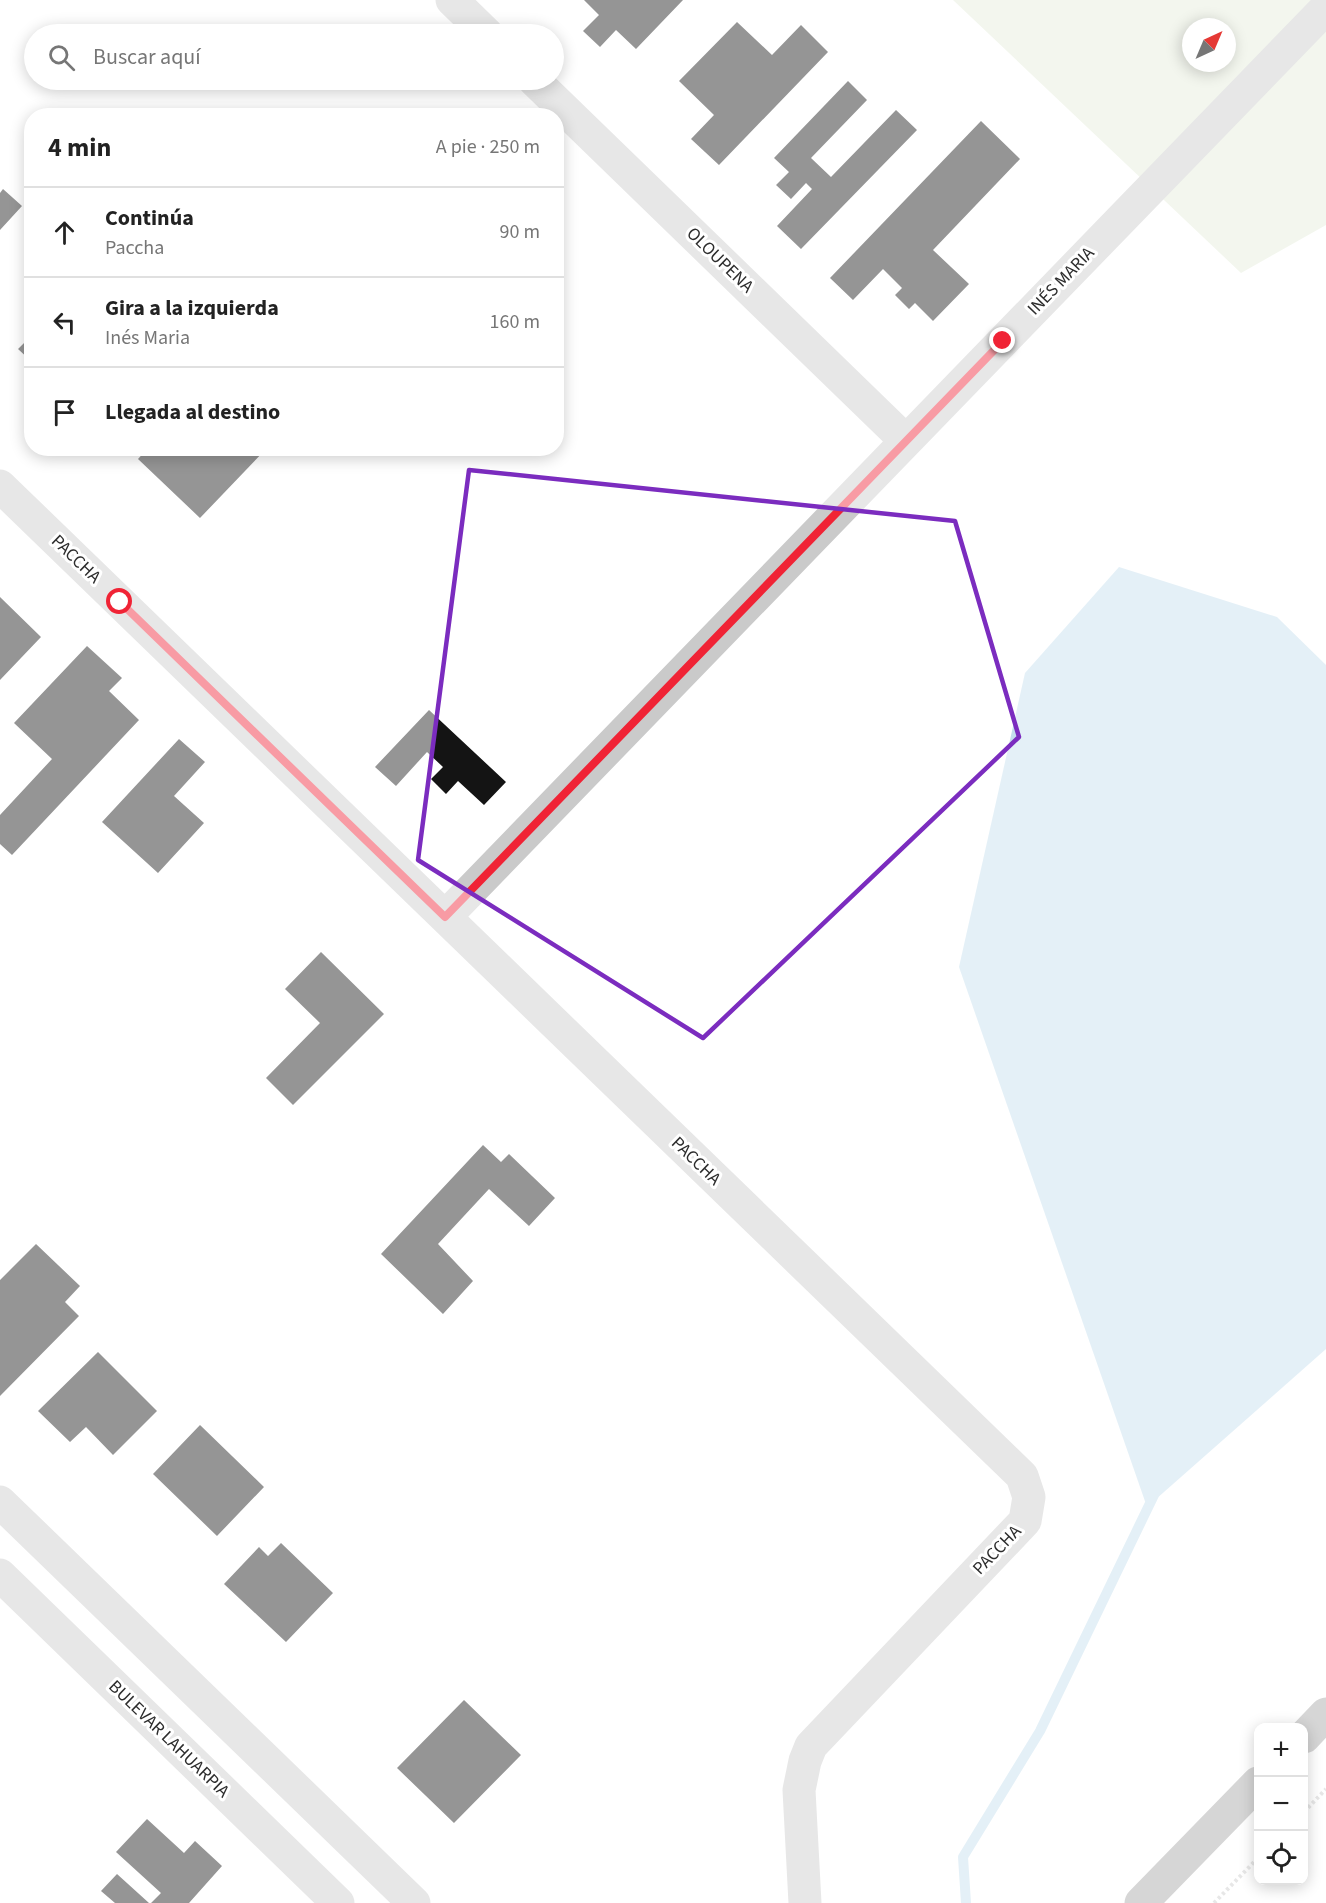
<!DOCTYPE html>
<html lang="es">
<head>
<meta charset="utf-8">
<style>
	:root { --surface:#fff; --page:#f2f2f2; --text:#222; --muted:#767676; --line:#e0e0e0 }
	body { margin:0; font-family:"Source Sans 3",sans-serif; background:var(--page); color:var(--text) }
	.controls { position:absolute; right:18px; bottom:18px; display:grid; overflow:hidden; border-radius:12px; box-shadow:0 3px 15px #0003 }
	.controls button { width:54px; height:54px; display:grid; place-items:center; padding:0; border:0; border-bottom:2px solid var(--line); background:var(--surface); color:var(--text); font:30px sans-serif }
	.compass { position:absolute; left:1182px; top:18px; width:54px; height:54px; border-radius:50%; background:var(--surface); box-shadow:0 3px 15px #0003; rotate:44deg }
	.stop { position:absolute; width:18px; height:18px; margin:-14px; border:4px solid #f02335; border-radius:50%; background:#fff }
	.stop.end { background:#f02335; border-color:#fff; box-shadow:0 2px 6px #0008 }
	.list { margin:0; padding:0; list-style:none }
	h2 { display:flex; justify-content:space-between; align-items:center; height:78px; margin:0; padding:0 24px; font-size:26px }
	h2 small { font-size:20px; font-weight:400; color:var(--muted) }
	.list li { display:grid; grid-template-columns:39px 1fr auto; gap:18px; align-items:center; box-sizing:border-box; height:90px; padding:0 24px; border-top:2px solid var(--line) }
	.list b { display:block; font-size:22px; white-space:nowrap }
	.list p { margin:0; font-size:20px; white-space:nowrap; color:var(--muted) }
	.list em { font-size:20px; font-style:normal; color:var(--muted) }
	.icon { flex:none; width:33px; height:33px; fill:none; stroke:currentColor; stroke-width:2; stroke-linecap:round; stroke-linejoin:round }
	.map { position:relative; flex:none; width:1326px; height:1903px; overflow:hidden }
	.search { position:absolute; background:var(--surface); box-shadow:0 3px 15px #0003; left:24px; top:24px; width:540px; height:66px; display:flex; align-items:center; gap:15px; box-sizing:border-box; padding:0 21px; border-radius:33px; color:var(--muted); font-size:22px }
	.panel { position:absolute; background:var(--surface); box-shadow:0 3px 15px #0003; left:24px; top:108px; width:540px; height:348px; border-radius:24px }
	.map>svg:first-child { display:block }
	.green { fill:#e4ecd9; fill-rule:evenodd }
	.water { fill:#c4deed }
	.lines { fill:none; stroke-linecap:round; stroke-linejoin:round }
	.stream { stroke:#c4deed; stroke-width:10 }
	.building { fill:#141414 }
	.path { stroke:#cacaca; stroke-width:4; stroke-dasharray:3 3; stroke-linecap:butt }
	.minor { stroke:#cacaca; stroke-width:33 }
	.major { stroke:#a5a5a5; stroke-width:33 }
	.route { stroke:#f02335; stroke-width:8 }
	.marked { fill:none; stroke:#7b2cbf; stroke-width:4.5; stroke-linejoin:round }
	.labels { text-anchor:middle; dominant-baseline:central; stroke-width:6; stroke-linejoin:round; paint-order:stroke }
	.street-label { font-size:18px; fill:#2d2d2d; stroke:#fff }
</style>
</head>
<body>
<div class="map">
<svg width="1326" height="1903" viewBox="0 0 1326 1903">
	<rect width="100%" height="100%" fill="#fff"/>
	<!-- green -->
	<path class="green" d="M953,0H1326V225L1241,273ZM1191,27H1227V63H1191Z"/>
	<!-- water -->
	<path class="water" d="M1119,567L1277,617L1326,665V1349L1147,1507L959,967L1025,673Z"/>
	<g class="lines">
		<!-- stream -->
		<path class="stream" d="M966,1903L963,1857L1040,1731L1154,1495"/>
	</g>
	<!-- building -->
	<path class="building" d="M584,0H683L636,49L616,30L600,47L583,31L599,15Z
		M737,22L772,55L801,25L828,52L719,165L691,139L714,115L679,81Z
		M848,81L867,100L811,158L831,177L896,110L917,130L801,249L777,226L812,189L806,183L791,199L776,185L789,172L774,158Z
		M981,121L1020,159L933,250L969,284L933,321L915,303L909,309L895,295L902,288L883,269L853,300L830,278Z
		M3,189L22,206L0,230V193Z
		M32,335V362L18,349Z
		M148,448H267L200,518L138,459Z
		M0,597L41,637L0,680Z
		M87,646L122,678L109,691L139,720L12,855L0,844V815L52,759L14,723Z
		M429,710L506,782L484,805L458,781L446,794L431,779L443,767L427,752L396,786L375,767Z
		M179,739L205,762L174,796L204,823L158,873L102,822Z
		M321,952L384,1014L293,1105L266,1078L320,1023L285,989Z
		M483,1145L501,1162L509,1154L555,1198L529,1226L489,1189L438,1244L473,1281L443,1314L381,1254Z
		M36,1244L80,1286L65,1302L79,1316L0,1396V1280Z
		M98,1352L157,1411L113,1455L86,1427L70,1442L38,1411Z
		M200,1425L264,1487L217,1536L153,1474Z
		M281,1543L333,1593L286,1642L224,1584L259,1547L268,1556Z
		M464,1700L521,1755L454,1823L397,1768Z
		M147,1819L184,1853L195,1841L222,1866L189,1903H151L161,1893L116,1852Z
		M117,1874L149,1903H115L101,1891Z"/>
	<g class="lines">
		<!-- path -->
		<path class="path" d="M1304,1812L1326,1789
			M1214,1903L1258,1858"/>
		<!-- minor -->
		<path class="minor" d="M452,0L487,34
			M534,80L906,441
			M0,486L1022,1476L1029,1497L1025,1521L811,1746L805,1761L799,1790L805,1903
			M445,917L1326,8
			M0,1502L414,1903
			M0,1575L338,1903"/>
		<!-- major -->
		<path class="major" d="M1304,1737L1326,1714
			M1141,1903L1258,1783"/>
	</g>
	<g class="lines">
		<!-- route -->
		<path class="route" d="M120,602L445,917L1003,341"/>
	</g>
	<!-- marked area -->
	<path d="M0 0H1326V1903H0ZM469,470L955,521L1019,737L703,1038L418,860Z" fill="#fff" fill-opacity=".55" fill-rule="evenodd"/>
	<path class="marked" d="M469,470L955,521L1019,737L703,1038L418,860Z"/>
	<g class="labels">
		<!-- street labels -->
		<g class="street-label">
			<text transform="translate(720 260) rotate(44)">OLOUPENA</text>
			<text transform="translate(1061 281) rotate(-46)">INÉS MARIA</text>
			<text transform="translate(76 559) rotate(44)">PACCHA</text>
			<text transform="translate(696 1161) rotate(44)">PACCHA</text>
			<text transform="translate(997 1550) rotate(-46)">PACCHA</text>
			<text transform="translate(169 1739) rotate(44)">BULEVAR LAHUARPIA</text>
		</g>
	</g>
</svg>
<div class="controls">
<button>+</button>
<button>−</button>
<button><svg class="icon" aria-label="locate" viewBox="0 0 24 24"><circle cx="12" cy="12" r="6"/><path d="M12 2v4M12 18v4M2 12h4M18 12h4"/></svg></button>
</div>
<svg class="compass" viewBox="-18 -18 36 36"><path d="M0-13l5 13h-10z" fill="#e53935"/><path d="M0 13l5-13h-10z" fill="#767676"/></svg>
<div class="stop" style="left:120px;top:602px"></div>
<div class="stop end" style="left:1003px;top:341px"></div>
<div class="search"><svg class="icon" aria-label="search" viewBox="0 0 24 24"><circle cx="10" cy="10" r="6"/><path d="M15 15l6 6"/></svg>Buscar aquí</div>
<section class="panel">
<h2>4 min<small>A pie · 250 m</small></h2>
<ul class="list">
<li><svg class="icon" aria-label="ahead" viewBox="0 0 24 24"><path d="M12 20V5M6 11l6-6 6 6"/></svg><div><b>Continúa</b><p>Paccha</p></div><em>90 m</em></li>
<li><svg class="icon" aria-label="left" viewBox="0 0 24 24"><path d="M17 20v-9H6M10 6l-5 5 5 5"/></svg><div><b>Gira a la izquierda</b><p>Inés Maria</p></div><em>160 m</em></li>
<li><svg class="icon" aria-label="arrive" viewBox="0 0 24 24"><path d="M6 21V4h12l-3 4 3 4H6"/></svg><div><b>Llegada al destino</b></div></li>
</ul>
</section>
</div>
</body>
</html>
